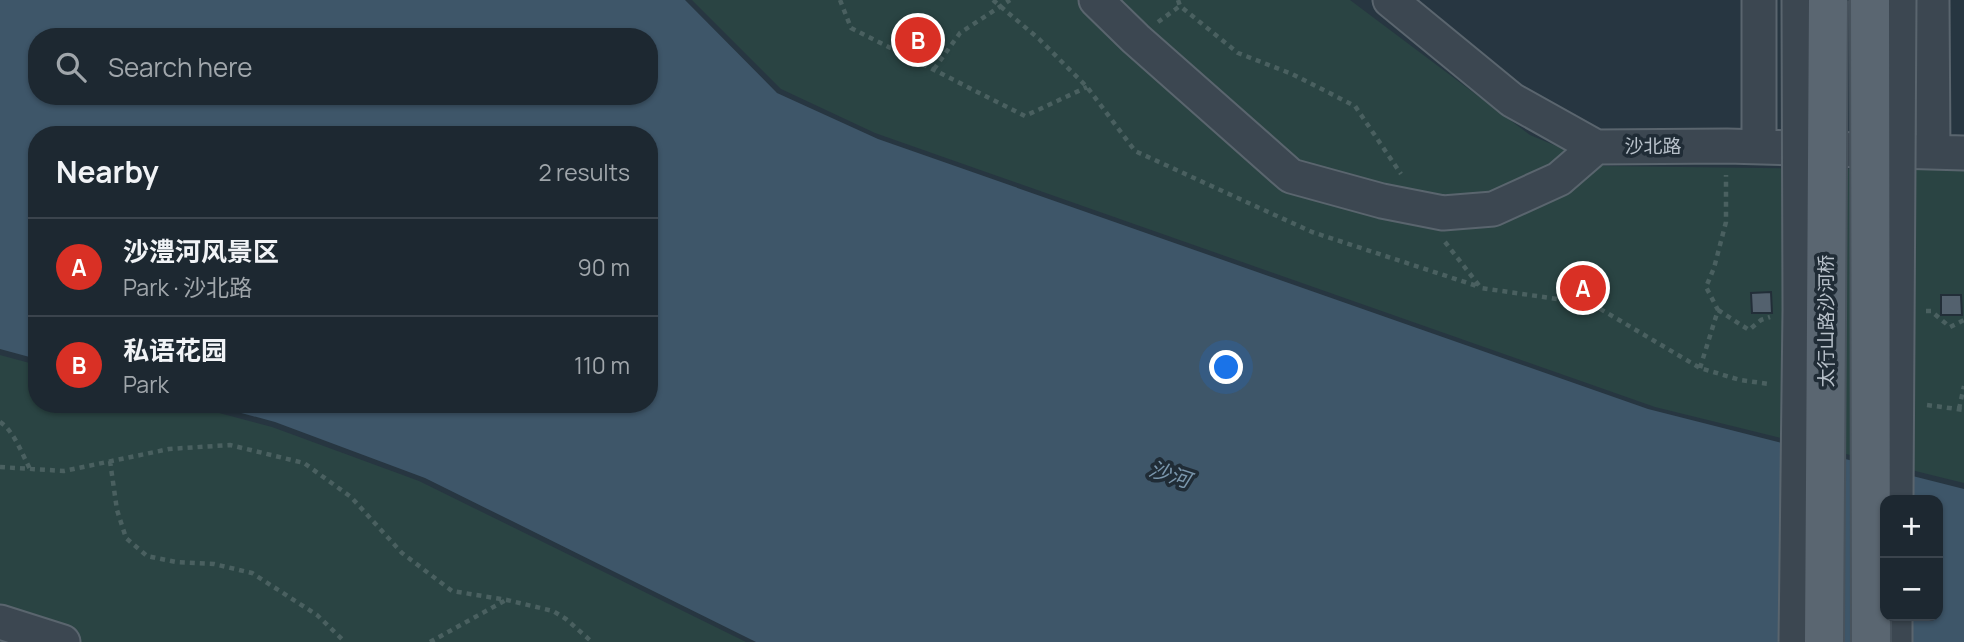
<!DOCTYPE html>
<html lang="en">
<head>
<meta charset="utf-8">
<style>
	:root { --surface:#1d2831; --page:#2a343d; --text:#f1f3f6; --muted:#a0a6ab; --line:#3b444d; --accent:#d93025 }
	body { margin:0; font-family:Manrope,"Noto Sans SC",sans-serif; background:var(--page); color:var(--text) }
	.controls { position:absolute; right:21px; bottom:21px; display:grid; overflow:hidden; border-radius:14px; box-shadow:0 2px 5px #0004 }
	.controls button { width:63px; height:63px; display:grid; place-items:center; padding:0; border:0; border-bottom:2px solid var(--line); background:var(--surface); color:var(--text); font:35px sans-serif }
	.you { position:absolute; left:1227px; top:368px; width:24px; height:24px; margin:-18px; border:5px solid #fff; border-radius:50%; background:#1a73e8; box-shadow:0 0 0 10px #1a73e833 }
	.badge { display:grid; place-items:center; width:46px; height:46px; border-radius:50%; background:var(--accent); color:#fff; font-size:23px; font-weight:700 }
	.pin { position:absolute; translate:-50% -50%; border:4px solid #fff; box-shadow:0 2px 7px #0006 }
	.list { margin:0; padding:0; list-style:none }
	h2 { display:flex; justify-content:space-between; align-items:center; height:91px; margin:0; padding:0 28px; font-size:30px }
	h2 small { font-size:23px; font-weight:400; color:var(--muted) }
	.list li { display:grid; grid-template-columns:46px 1fr auto; gap:21px; align-items:center; box-sizing:border-box; height:98px; padding:0 28px; border-top:2px solid var(--line) }
	.list b { display:block; font-size:26px; white-space:nowrap }
	.list p { margin:0; font-size:23px; white-space:nowrap; color:var(--muted) }
	.list em { font-size:23px; font-style:normal; color:var(--muted) }
	.icon { flex:none; width:38px; height:38px; fill:none; stroke:currentColor; stroke-width:2; stroke-linecap:round; stroke-linejoin:round }
	.map { position:relative; flex:none; width:1964px; height:642px; overflow:hidden }
	.search { position:absolute; background:var(--surface); box-shadow:0 2px 5px #0004; left:28px; top:28px; width:630px; height:77px; display:flex; align-items:center; gap:18px; box-sizing:border-box; padding:0 24px; border-radius:28px; color:var(--muted); font-size:26px }
	.panel { position:absolute; background:var(--surface); box-shadow:0 2px 5px #0004; left:28px; top:126px; width:630px; height:287px; border-radius:28px }
	.map>svg:first-child { display:block }
	.green { fill:#2a4443 }
	.water { fill:#3e5669; fill-rule:evenodd }
	.building { fill:#53616e; stroke:#222e38; stroke-width:2 }
	.lines { fill:none; stroke-linecap:round; stroke-linejoin:round }
	.minor-casing { stroke:#5a656e; stroke-width:37 }
	.path { stroke:#4a6060; stroke-width:4.5; stroke-dasharray:5 5; stroke-linecap:butt }
	.minor { stroke:#3c4751; stroke-width:33 }
	.minor-bridge-casing { stroke:#5a656e; stroke-width:37; stroke-linecap:butt }
	.major-bridge-casing { stroke:#48535d; stroke-width:42; stroke-linecap:butt }
	.minor-bridge { stroke:#3c4751; stroke-width:33 }
	.major-bridge { stroke:#5a6671; stroke-width:38 }
	.labels { text-anchor:middle; dominant-baseline:central; stroke-width:7; stroke-linejoin:round; paint-order:stroke }
	.street-label { font-size:19px; fill:#b9c2cb; stroke:#202c36 }
	.water-label { font-size:21px; font-style:italic; fill:#7a96ac; stroke:#202c36 }
</style>
</head>
<body>
<div class="map">
<svg width="1964" height="642" viewBox="0 0 1964 642">
	<rect width="100%" height="100%" fill="#273641"/>
	<!-- green -->
	<path class="green" d="M692,0H1350L1530,135L1604,166L1849,169L1964,161V483L1655,407L875,133L781,89Z
		M0,355L37,365V404H185L272,427L419,481L746,642H0Z"/>
	<!-- water -->
	<path class="water" d="M0,0H685L777,93L878,139L1648,409L1964,489V642H756L425,478L275,422L208,404H649V135H37V359L0,349ZM37,37H649V96H37ZM1885,500H1938V616H1885Z"/>
	<!-- building -->
	<path class="building" d="M1771,292L1772,313H1752L1751,293Z
		M1941,295H1961L1962,315H1941Z"/>
	<g class="lines">
		<defs>
			<path id="minor" d="M1096,0L1136,39L1291,176L1382,201L1443,213L1493,209L1559,179L1596,147
				M1390,0L1512,100L1596,147L1727,146L1964,153
				M1759,0V147
				M1932,0L1933,152
				M0,622L63,642
				M1895,642V616"/>
		</defs>
		<!-- minor casing -->
		<use href="#minor" class="minor-casing"/>
		<!-- path -->
		<path class="path" d="M840,0L851,28L1025,116L1087,87
			M993,0L1039,39L1087,87L1135,151L1312,232L1480,287
			M1178,0L1180,6L1238,53L1292,74L1355,106L1401,174
			M1158,22L1180,6
			M934,69L960,33L1010,0
			M1445,242L1481,288L1592,304L1700,368L1740,380L1769,384
			M1718,310L1749,330L1761,320L1770,317
			M1926,311H1931L1950,327L1964,320
			M1700,368L1718,310L1706,287L1714,268L1726,222V175
			M1927,405L1964,410
			M1959,409L1964,386
			M0,422C14,431 22,454 30,469
			M110,461L117,510L126,538L147,556L176,562L214,564L252,573L317,615L345,642
			M0,467L64,471L169,449L230,445L304,463L351,497L402,553L452,591L507,600L553,611L566,619L592,642
			M430,642L506,600"/>
		<!-- minor -->
		<use href="#minor" class="minor"/>
		<defs>
			<path id="minor-bridge" d="M1896,500L1899,0
				M1796,642L1800,310L1799,0"/>
			<path id="major-bridge" d="M1870,0L1871,642
				M1824,642L1828,0"/>
		</defs>
		<!-- minor-bridge casing -->
		<use href="#minor-bridge" class="minor-bridge-casing"/>
		<!-- major-bridge casing -->
		<use href="#major-bridge" class="major-bridge-casing"/>
		<!-- minor-bridge -->
		<use href="#minor-bridge" class="minor-bridge"/>
		<!-- major-bridge -->
		<use href="#major-bridge" class="major-bridge"/>
	</g>
	<g class="labels">
		<!-- street labels -->
		<g class="street-label">
			<text x="1653" y="146">沙北路</text>
			<text transform="translate(1826 321) rotate(-90)">太行山路沙河桥</text>
		</g>
		<!-- water labels -->
		<g class="water-label">
			<text transform="translate(1170 474) rotate(18)">沙河</text>
		</g>
	</g>
</svg>
<div class="controls">
<button>+</button>
<button>−</button>
</div>
<div class="you"></div>
<div class="pin badge" style="left:1583px;top:288px">A</div>
<div class="pin badge" style="left:918px;top:40px">B</div>
<div class="search"><svg class="icon" aria-label="search" viewBox="0 0 24 24"><circle cx="10" cy="10" r="6"/><path d="M15 15l6 6"/></svg>Search here</div>
<section class="panel">
<h2>Nearby<small>2 results</small></h2>
<ul class="list">
<li><span class="badge">A</span><div><b>沙澧河风景区</b><p>Park · 沙北路</p></div><em>90 m</em></li>
<li><span class="badge">B</span><div><b>私语花园</b><p>Park</p></div><em>110 m</em></li>
</ul>
</section>
</div>
</body>
</html>
